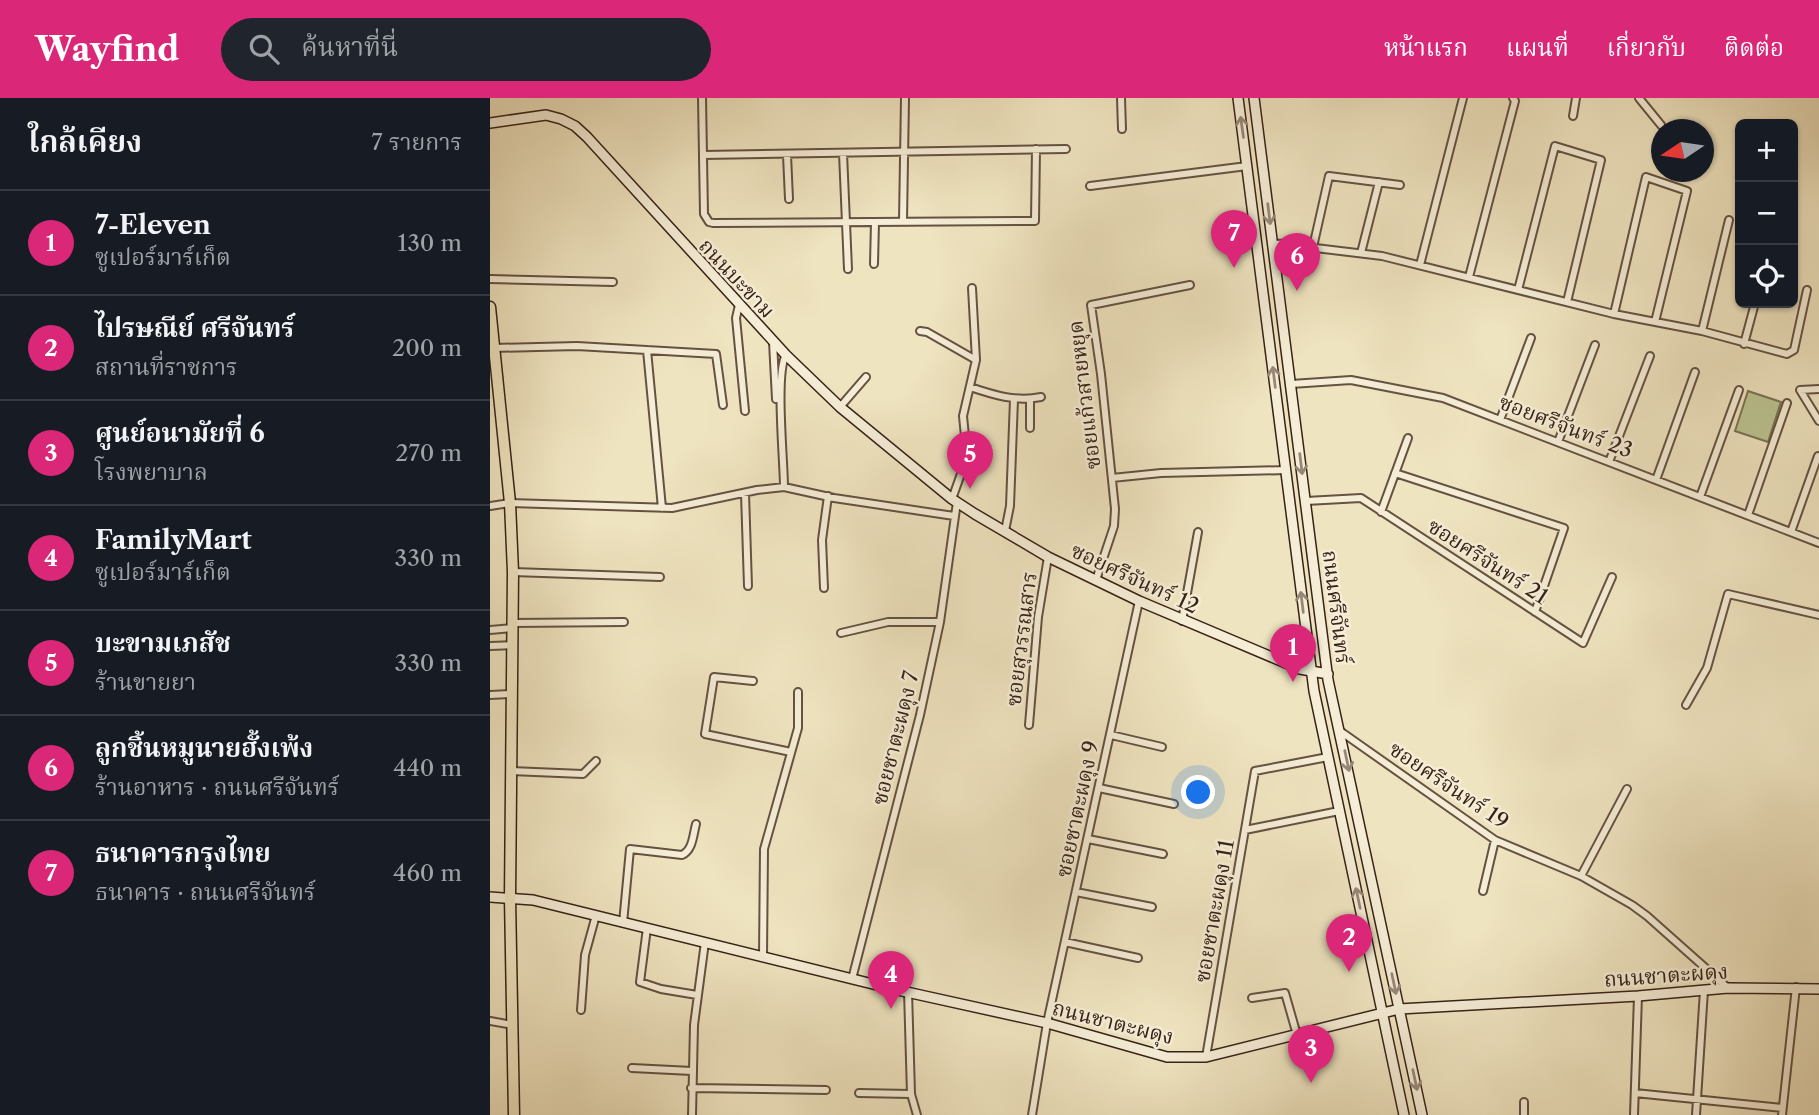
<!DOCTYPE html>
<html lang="th">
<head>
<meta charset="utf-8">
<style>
	:root { --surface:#171b24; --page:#20242c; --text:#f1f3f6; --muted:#9ea1a6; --line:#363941; --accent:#db2777 }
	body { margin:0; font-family:"Libre Caslon Text","Noto Serif Thai",serif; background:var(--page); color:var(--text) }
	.controls { position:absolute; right:21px; top:21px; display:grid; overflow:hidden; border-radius:10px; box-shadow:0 2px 5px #0004 }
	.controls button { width:63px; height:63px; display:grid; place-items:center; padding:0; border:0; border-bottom:2px solid var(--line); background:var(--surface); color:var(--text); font:35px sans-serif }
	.compass { position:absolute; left:1161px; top:21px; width:63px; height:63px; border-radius:50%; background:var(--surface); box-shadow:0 2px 5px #0004; rotate:257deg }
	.you { position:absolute; left:709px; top:695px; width:24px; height:24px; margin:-18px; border:5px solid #fff; border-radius:50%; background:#1a73e8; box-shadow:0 0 0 10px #1a73e833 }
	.badge { display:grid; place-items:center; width:46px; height:46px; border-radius:50%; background:var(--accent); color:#fff; font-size:23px; font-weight:700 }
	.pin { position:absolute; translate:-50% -58px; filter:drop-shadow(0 2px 4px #0008) }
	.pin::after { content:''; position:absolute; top:37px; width:24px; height:21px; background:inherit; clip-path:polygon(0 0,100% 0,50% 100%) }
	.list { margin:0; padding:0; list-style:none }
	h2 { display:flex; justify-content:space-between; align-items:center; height:91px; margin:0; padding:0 28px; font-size:30px }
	h2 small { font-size:23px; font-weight:400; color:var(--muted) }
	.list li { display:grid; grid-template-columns:46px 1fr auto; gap:21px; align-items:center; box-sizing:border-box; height:105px; padding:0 28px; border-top:2px solid var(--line) }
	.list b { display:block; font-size:26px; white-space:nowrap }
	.list p { margin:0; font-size:23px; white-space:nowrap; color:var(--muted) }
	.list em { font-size:23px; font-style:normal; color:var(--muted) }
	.icon { flex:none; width:38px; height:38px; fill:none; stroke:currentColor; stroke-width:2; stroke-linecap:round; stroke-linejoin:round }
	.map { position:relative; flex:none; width:1329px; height:1017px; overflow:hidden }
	header { display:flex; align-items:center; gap:42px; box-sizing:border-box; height:98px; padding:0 35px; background:var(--accent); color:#fff }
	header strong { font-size:33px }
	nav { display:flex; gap:38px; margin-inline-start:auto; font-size:24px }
	.search { width:490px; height:63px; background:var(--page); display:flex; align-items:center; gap:18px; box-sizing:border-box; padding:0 24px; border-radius:38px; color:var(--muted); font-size:26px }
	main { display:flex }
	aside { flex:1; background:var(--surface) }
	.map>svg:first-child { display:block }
	.green { fill:#bbc491; stroke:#797354; stroke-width:2 }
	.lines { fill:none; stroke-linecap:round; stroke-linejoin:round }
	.street-casing { stroke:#655242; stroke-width:10 }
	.secondary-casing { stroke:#372218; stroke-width:12 }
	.primary-casing { stroke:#372218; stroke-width:13 }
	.street { stroke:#f5edd6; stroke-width:6 }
	.secondary { stroke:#f5edd6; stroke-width:9 }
	.primary { stroke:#efe4c0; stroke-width:10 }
	.oneway { stroke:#968877 }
	.labels { text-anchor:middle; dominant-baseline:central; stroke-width:5; stroke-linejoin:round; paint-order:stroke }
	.street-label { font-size:21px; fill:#372218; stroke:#f5edd6 }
</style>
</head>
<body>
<header>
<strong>Wayfind</strong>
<div class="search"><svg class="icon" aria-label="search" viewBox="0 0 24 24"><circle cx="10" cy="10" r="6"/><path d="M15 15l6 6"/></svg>ค้นหาที่นี่</div>
<nav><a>หน้าแรก</a><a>แผนที่</a><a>เกี่ยวกับ</a><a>ติดต่อ</a></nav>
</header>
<main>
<aside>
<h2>ใกล้เคียง<small>7 รายการ</small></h2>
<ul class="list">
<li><span class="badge">1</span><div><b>7-Eleven</b><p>ซูเปอร์มาร์เก็ต</p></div><em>130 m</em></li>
<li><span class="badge">2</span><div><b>ไปรษณีย์ ศรีจันทร์</b><p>สถานที่ราชการ</p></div><em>200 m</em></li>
<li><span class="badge">3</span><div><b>ศูนย์อนามัยที่ 6</b><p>โรงพยาบาล</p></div><em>270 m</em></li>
<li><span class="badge">4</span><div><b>FamilyMart</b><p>ซูเปอร์มาร์เก็ต</p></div><em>330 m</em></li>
<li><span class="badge">5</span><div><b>บะขามเภสัช</b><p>ร้านขายยา</p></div><em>330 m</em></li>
<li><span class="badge">6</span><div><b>ลูกชิ้นหมูนายฮั้งเพ้ง</b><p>ร้านอาหาร · ถนนศรีจันทร์</p></div><em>440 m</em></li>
<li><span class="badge">7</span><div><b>ธนาคารกรุงไทย</b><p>ธนาคาร · ถนนศรีจันทร์</p></div><em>460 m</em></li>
</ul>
</aside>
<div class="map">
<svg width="1329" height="1017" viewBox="0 0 1329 1017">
	<rect width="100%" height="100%" fill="#efe4c0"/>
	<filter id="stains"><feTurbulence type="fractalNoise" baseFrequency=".00286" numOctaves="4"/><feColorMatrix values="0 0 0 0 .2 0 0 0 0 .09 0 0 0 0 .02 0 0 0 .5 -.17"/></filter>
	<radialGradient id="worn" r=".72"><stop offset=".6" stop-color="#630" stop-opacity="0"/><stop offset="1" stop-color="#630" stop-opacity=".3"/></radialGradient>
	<!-- green -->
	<path class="green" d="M1258,293L1291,304L1278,344L1245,333Z"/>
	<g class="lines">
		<defs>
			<path id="street" d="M212,0L214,116L219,124L223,125L545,123L546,51
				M631,0L632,31
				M1149,0L1171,27
				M1083,18L1086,0
				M353,55L358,171
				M213,57L576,51
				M297,57L299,101
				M600,88L757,68
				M413,123L415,0
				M783,146L811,145L817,149L892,158L1124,216L1212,233L1297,256L1304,252L1317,192
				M823,149L839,78L910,87
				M784,152H811L817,149
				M871,155L889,84
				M384,166L385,124
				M930,167L973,0
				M979,179L1025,3L1023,0
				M0,181L123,184
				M1028,192L1065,48L1111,62L1077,204
				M249,207L246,220L255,313
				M1124,216L1156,79L1197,93L1165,224
				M430,233L437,234L486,262
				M1212,233L1239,122
				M283,244L286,301
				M1254,246L1265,205
				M4,250L87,248L226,256L233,307
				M157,252L172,410
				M801,286L861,282L953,300L1329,445
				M480,289C504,297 525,304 551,299
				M1329,291L1310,292L1329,323
				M540,301V330
				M350,309L376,279
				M1010,322L1041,240
				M1068,344L1105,247
				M1119,364L1160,258
				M905,375L1074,430L1045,514
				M622,380L671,375L796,372
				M1166,382L1205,274
				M294,389C294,364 285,274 296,257
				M255,395L258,488
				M1210,399L1249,292
				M462,401L477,359L473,318L486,262L482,190
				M816,403L871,400L1093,545L1122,479
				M0,408L20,405L182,410L267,392L294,389L344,400L464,418
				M891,414L918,340
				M1258,417L1297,305
				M515,433L520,408L524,301
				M1301,434L1328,358
				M23,474L170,479
				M606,482L624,428L625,411L611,276L601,207L700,187
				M334,490L332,442L338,398
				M692,523L708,434
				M23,525L134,524
				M0,532L23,530
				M351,535L398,524H450
				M0,548L23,547
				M263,583L224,579L215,636L301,654
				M0,597L22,596
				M1196,607L1217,570L1238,496L1329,517
				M539,627L548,519L558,459
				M850,633L1005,742L1091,778L1142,807L1157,818L1238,890
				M621,637L672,649
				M21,673L93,676L106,663
				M609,690L684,706
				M755,732L849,713
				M598,741L673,756
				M1091,778L1137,691
				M993,793L1005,742
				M586,794L662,809
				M133,825L140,751L192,757C203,752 203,737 206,726
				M157,830L150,884L171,891L207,897
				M575,844L648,860
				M273,858L274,751L308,630V594
				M362,881L430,617L450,524L467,404
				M418,893L421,996L427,1017
				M762,900L795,895L807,937
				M91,912L95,857L106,817
				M0,923L23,927
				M716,959L765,673L838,659
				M142,970L202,973
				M201,990L336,992
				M369,995L421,996
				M1145,995L1292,1010
				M1034,1004V1017
				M202,1017L204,927L215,844
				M542,1017L557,925L649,503
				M1144,1017L1148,898
				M1206,1017L1214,892
				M1292,1017L1306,889"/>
			<path id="secondary" d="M748,0L824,593L914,1017
				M764,0L838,582L932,1017
				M0,25L56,17L71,21L85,28L97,39L296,257L350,309L462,401L485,416L558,459L649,503L810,571L838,576
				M0,799L43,802L403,891L557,925L677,959H716L909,911L1148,898L1238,890L1329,891"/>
			<path id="primary" d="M0,209L20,405L23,474L20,800L24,1017"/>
		</defs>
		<!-- street casing -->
		<use href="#street" class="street-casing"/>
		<!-- secondary casing -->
		<use href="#secondary" class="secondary-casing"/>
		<!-- primary casing -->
		<use href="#primary" class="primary-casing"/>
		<!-- street -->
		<use href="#street" class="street"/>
		<!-- secondary -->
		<use href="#secondary" class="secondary"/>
		<!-- primary -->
		<use href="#primary" class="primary"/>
	</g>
	<!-- one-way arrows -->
	<defs><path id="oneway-shaft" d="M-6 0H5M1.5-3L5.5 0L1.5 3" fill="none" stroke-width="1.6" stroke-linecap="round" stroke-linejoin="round" transform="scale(1.75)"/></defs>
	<g class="oneway">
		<use href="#oneway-shaft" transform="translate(752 29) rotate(-98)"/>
		<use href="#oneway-shaft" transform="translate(779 116) rotate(83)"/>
		<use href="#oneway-shaft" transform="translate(784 279) rotate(-97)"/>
		<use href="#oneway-shaft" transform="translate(811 366) rotate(83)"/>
		<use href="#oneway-shaft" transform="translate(812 504) rotate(-97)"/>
		<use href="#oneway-shaft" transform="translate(857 663) rotate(78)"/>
		<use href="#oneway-shaft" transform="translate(868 800) rotate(-102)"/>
		<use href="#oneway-shaft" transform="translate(904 886) rotate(78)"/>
		<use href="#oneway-shaft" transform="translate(925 982) rotate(78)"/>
	</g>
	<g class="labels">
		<!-- street labels -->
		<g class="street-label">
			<text transform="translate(247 180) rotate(47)">ถนนบะขาม</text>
			<text transform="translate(594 297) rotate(-97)">ซอยแก้วสายหยุด</text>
			<text transform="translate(1076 328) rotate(21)">ซอยศรีจันทร์ 23</text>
			<text transform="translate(998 463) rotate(33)">ซอยศรีจันทร์ 21</text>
			<text transform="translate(645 480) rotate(25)">ซอยศรีจันทร์ 12</text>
			<text transform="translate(847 509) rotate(83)">ถนนศรีจันทร์</text>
			<text transform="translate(531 541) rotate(-83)">ซอยสุวรรณสาร</text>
			<text transform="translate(405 640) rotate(-76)">ซอยชาตะผดุง 7</text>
			<text transform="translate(959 687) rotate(34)">ซอยศรีจันทร์ 19</text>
			<text transform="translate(587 711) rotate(-78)">ซอยชาตะผดุง 9</text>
			<text transform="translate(724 813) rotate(-80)">ซอยชาตะผดุง 11</text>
			<text transform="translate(1176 877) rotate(-4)">ถนนชาตะผดุง</text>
			<text transform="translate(623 924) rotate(14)">ถนนชาตะผดุง</text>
		</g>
	</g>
	<rect width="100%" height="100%" filter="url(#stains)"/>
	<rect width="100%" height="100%" fill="url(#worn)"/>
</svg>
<div class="controls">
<button>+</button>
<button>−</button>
<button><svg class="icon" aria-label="locate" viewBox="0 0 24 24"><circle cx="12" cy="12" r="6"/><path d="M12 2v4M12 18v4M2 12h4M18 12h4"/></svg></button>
</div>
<svg class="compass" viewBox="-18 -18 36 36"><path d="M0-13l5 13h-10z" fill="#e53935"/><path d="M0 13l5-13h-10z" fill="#9ea1a6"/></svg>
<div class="you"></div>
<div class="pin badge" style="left:803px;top:584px">1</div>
<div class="pin badge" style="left:859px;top:874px">2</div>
<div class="pin badge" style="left:821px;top:985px">3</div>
<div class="pin badge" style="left:401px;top:911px">4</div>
<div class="pin badge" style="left:480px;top:391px">5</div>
<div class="pin badge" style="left:807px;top:193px">6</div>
<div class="pin badge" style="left:744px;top:170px">7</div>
</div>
</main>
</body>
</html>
